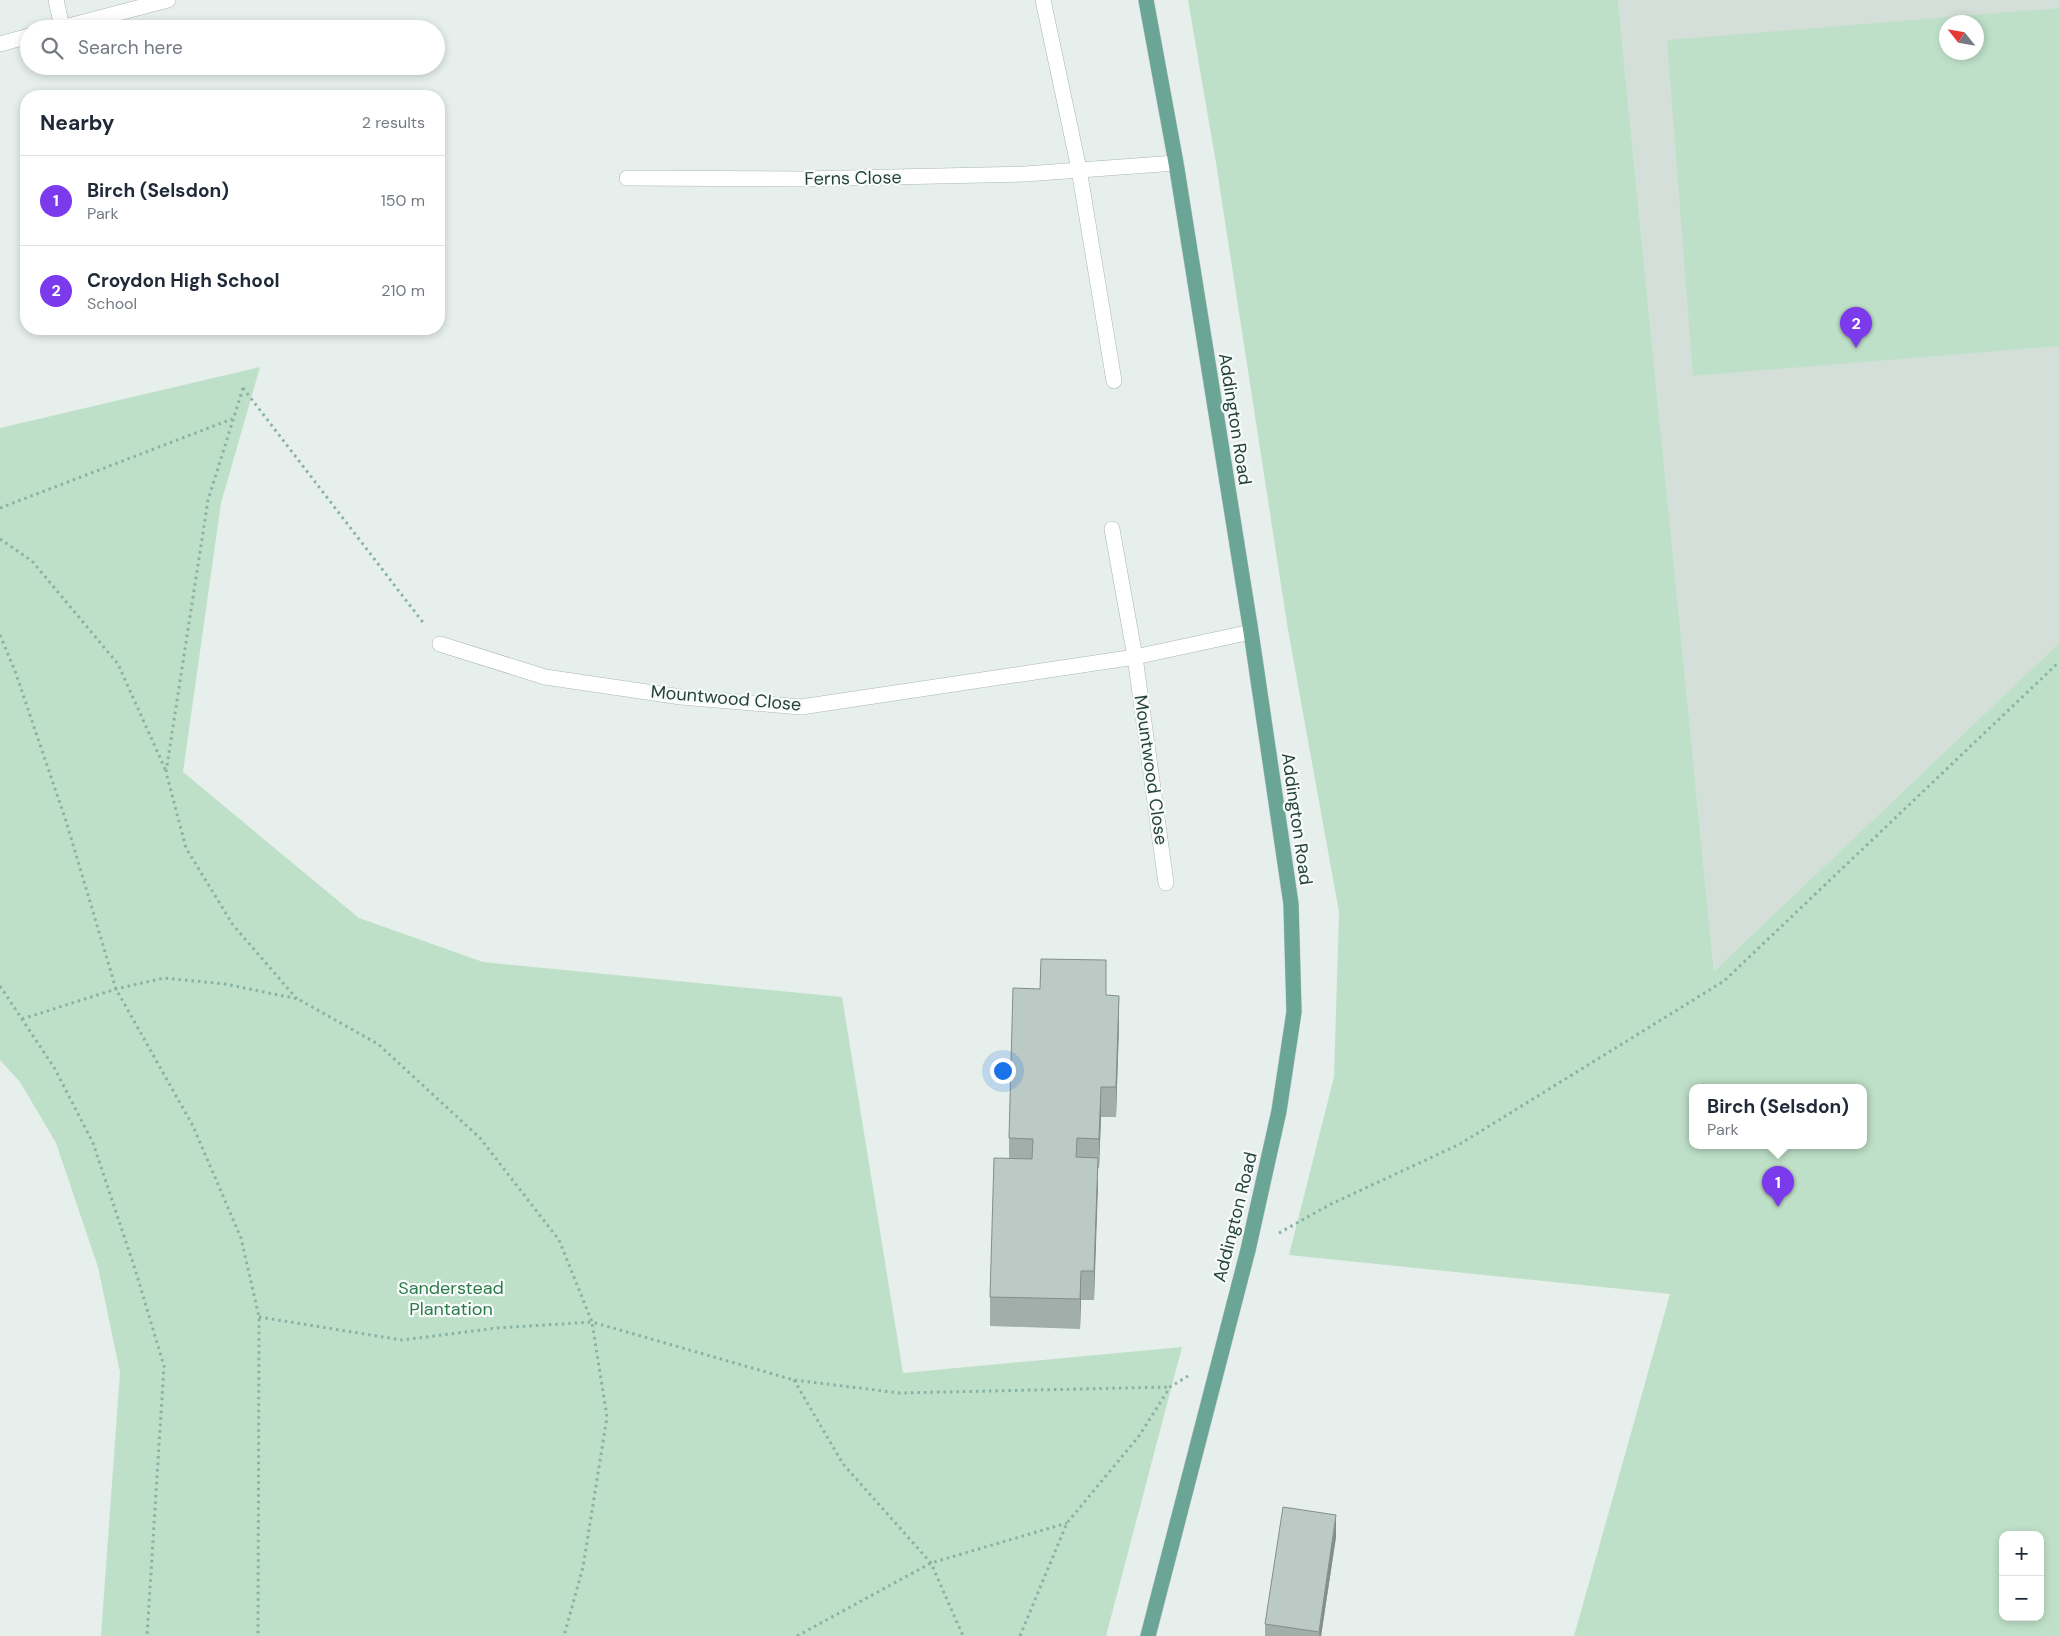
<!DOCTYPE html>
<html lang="en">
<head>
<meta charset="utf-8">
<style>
	:root { --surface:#fff; --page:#f2f2f3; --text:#1f2937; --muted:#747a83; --line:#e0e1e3; --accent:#7c3aed }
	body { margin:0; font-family:"DM Sans",sans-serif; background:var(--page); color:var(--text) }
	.controls { position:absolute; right:15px; bottom:15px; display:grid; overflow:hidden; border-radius:10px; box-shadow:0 2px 8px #0003 }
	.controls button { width:45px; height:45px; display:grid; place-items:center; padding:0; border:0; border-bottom:1px solid var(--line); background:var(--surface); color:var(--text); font:25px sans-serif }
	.compass { position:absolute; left:1939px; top:15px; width:45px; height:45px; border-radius:50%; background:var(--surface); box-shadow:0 2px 8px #0003; rotate:301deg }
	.you { position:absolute; left:1002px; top:1070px; width:18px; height:18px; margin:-12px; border:4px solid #fff; border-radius:50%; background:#1a73e8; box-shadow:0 0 0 8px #1a73e833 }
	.badge { display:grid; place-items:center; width:32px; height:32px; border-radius:50%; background:var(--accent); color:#fff; font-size:16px; font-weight:700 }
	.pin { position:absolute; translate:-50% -41px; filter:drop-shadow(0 1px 2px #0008) }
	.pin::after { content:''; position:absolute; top:26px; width:18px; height:15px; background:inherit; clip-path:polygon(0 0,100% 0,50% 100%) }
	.popup { position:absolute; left:1689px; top:1084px; width:178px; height:65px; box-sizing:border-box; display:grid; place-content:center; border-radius:10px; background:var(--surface); filter:drop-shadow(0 1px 4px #0005); font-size:16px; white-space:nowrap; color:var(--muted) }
	.popup b { font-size:19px; color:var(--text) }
	.popup::after { content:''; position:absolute; left:50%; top:100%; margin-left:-10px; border:10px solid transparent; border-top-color:var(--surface) }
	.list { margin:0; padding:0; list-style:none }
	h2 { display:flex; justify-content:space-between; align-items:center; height:65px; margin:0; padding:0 20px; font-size:21px }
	h2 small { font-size:16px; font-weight:400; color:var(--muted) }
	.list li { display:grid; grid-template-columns:32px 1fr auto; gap:15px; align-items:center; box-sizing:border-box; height:90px; padding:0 20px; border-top:1px solid var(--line) }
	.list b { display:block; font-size:19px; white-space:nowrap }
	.list p { margin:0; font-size:16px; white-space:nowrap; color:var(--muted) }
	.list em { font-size:16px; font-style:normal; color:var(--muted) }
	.icon { flex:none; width:28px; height:28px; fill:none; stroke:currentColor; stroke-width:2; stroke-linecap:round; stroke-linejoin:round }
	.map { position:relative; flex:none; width:2059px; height:1636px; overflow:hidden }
	.search { position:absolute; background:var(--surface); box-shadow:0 2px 8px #0003; left:20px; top:20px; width:425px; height:55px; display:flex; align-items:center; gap:12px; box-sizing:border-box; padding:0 18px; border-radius:28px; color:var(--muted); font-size:19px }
	.panel { position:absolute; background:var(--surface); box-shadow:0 2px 8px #0003; left:20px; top:90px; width:425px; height:245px; border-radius:20px }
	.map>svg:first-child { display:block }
	.built { fill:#d4dfda; fill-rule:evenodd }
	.green { fill:#bfe0c8; fill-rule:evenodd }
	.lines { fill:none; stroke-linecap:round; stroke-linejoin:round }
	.minor-casing { stroke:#a8b8b2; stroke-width:16 }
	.primary-casing { stroke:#c2cac8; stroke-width:16 }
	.path { stroke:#86b3a5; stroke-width:3; stroke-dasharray:2.5 4; stroke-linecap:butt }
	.minor { stroke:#fff; stroke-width:15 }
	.primary { stroke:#6aa596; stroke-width:15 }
	.wall { fill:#a1aea9 }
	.shaded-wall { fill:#838d89 }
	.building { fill:#bbcac4; stroke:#838d89 }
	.labels { text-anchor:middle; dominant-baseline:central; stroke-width:4.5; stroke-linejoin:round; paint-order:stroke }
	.street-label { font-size:18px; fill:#24423a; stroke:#f7fbf9 }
	.park-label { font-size:18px; fill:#2d7a4b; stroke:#f7fbf9 }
</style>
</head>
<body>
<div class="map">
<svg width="2059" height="1636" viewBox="0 0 2059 1636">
	<rect width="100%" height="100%" fill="#e6efeb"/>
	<!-- built -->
	<path class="built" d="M1618,0H2059V643L1714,971ZM1946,22H1976V52H1946Z"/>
	<!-- green -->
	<path class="green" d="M1188,0H1618L1714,971L2059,643V1636H1574L1670,1294L1289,1255L1334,1077L1339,912L1288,630L1216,163ZM1863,1088V1146H1693V1088ZM2003,1535H2040V1617H2003Z
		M2059,8V346L1693,376L1667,40ZM1946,22H1976V52H1946Z
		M260,367L221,503L183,772L359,918L483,962L842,997L903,1373L1182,1347L1106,1636H101L120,1372L98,1267L56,1143L20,1082L0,1060V428Z"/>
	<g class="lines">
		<defs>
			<path id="minor" d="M56,0L62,27
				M1043,0L1079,169L1114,381
				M57,29L168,0
				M0,44L29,36
				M627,178L802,179L1025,174L1176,163
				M1112,529L1135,657L1166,883
				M440,644L545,677L681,697L801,707L1135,657L1251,632"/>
			<path id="primary" d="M1146,0L1176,163L1251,632L1291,904L1294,1012L1279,1111L1248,1250L1148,1636"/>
		</defs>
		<!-- minor casing -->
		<use href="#minor" class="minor-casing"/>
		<!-- primary casing -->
		<use href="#primary" class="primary-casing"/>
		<!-- path -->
		<path class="path" d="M243,388L208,500L166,772L186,848L233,925L297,999
			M243,388L425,625
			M0,508L232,419
			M0,539L32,561L118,664L166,771
			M0,635L15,671L66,821L116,989L193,1126L241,1238L259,1317L258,1636
			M0,986L55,1069L93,1143L135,1269L164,1366L147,1636
			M22,1019L116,989L164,978L225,984L298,999L378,1044L480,1138L559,1240L592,1322L794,1380L900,1393L1170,1387
			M1279,1233L1329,1205L1460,1144L1724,981L2059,662
			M259,1317L402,1340L497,1328L592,1322L607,1417L583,1567L564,1636
			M794,1380L843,1464L931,1563L963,1636
			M797,1636L931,1563L1067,1523
			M1020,1636L1067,1523L1139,1436L1170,1387L1188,1376"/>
		<!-- minor -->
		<use href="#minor" class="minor"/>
		<!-- primary -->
		<use href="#primary" class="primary"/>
	</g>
	<!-- wall -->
	<path class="wall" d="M1040,989L1106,995L1119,1025L1116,1117H1101L1099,1168H1098L1094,1300H1081L1080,1329L990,1326V1297L1009,1158V1138Z
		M1336,1537L1321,1636H1265V1624Z"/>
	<!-- shaded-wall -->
	<path class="shaded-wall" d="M1119,996V1025L1116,1117V1087Z
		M1101,1087V1117L1099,1168V1139Z
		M1098,1158V1188L1094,1300V1271Z
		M1081,1271V1300L1080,1329V1299Z
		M1336,1515V1537L1321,1636H1319Z"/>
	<!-- building -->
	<path class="building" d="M1041,959L1106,960V995L1119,996L1116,1087H1101L1099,1139L1077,1138L1076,1157L1098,1158L1094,1271H1081L1080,1299L990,1297L994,1158L1032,1159L1033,1139L1009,1138L1013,988L1040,989Z
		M1283,1507L1336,1515L1319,1632L1265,1624Z"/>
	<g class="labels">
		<!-- street labels -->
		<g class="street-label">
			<text transform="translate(853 178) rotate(-1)">Ferns Close</text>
			<text transform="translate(1235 419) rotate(81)">Addington Road</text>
			<text transform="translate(726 698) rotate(5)">Mountwood Close</text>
			<text transform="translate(1151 770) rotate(82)">Mountwood Close</text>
			<text transform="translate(1297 819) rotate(82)">Addington Road</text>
			<text transform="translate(1235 1217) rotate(-76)">Addington Road</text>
		</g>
		<!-- park labels -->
		<g class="park-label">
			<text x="451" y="1288">Sanderstead<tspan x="451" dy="21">Plantation</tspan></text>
		</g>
	</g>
</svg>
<div class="controls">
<button>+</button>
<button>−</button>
</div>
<svg class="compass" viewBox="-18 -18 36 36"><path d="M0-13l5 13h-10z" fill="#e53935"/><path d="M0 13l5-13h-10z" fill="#747a83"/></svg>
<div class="you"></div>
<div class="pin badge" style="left:1778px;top:1207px">1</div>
<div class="popup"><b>Birch (Selsdon)</b>Park</div>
<div class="pin badge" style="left:1856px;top:348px">2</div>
<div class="search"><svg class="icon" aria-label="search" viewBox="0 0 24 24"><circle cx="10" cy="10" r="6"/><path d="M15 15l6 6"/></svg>Search here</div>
<section class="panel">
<h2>Nearby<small>2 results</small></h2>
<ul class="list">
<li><span class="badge">1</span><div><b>Birch (Selsdon)</b><p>Park</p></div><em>150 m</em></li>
<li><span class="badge">2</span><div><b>Croydon High School</b><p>School</p></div><em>210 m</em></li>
</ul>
</section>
</div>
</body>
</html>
